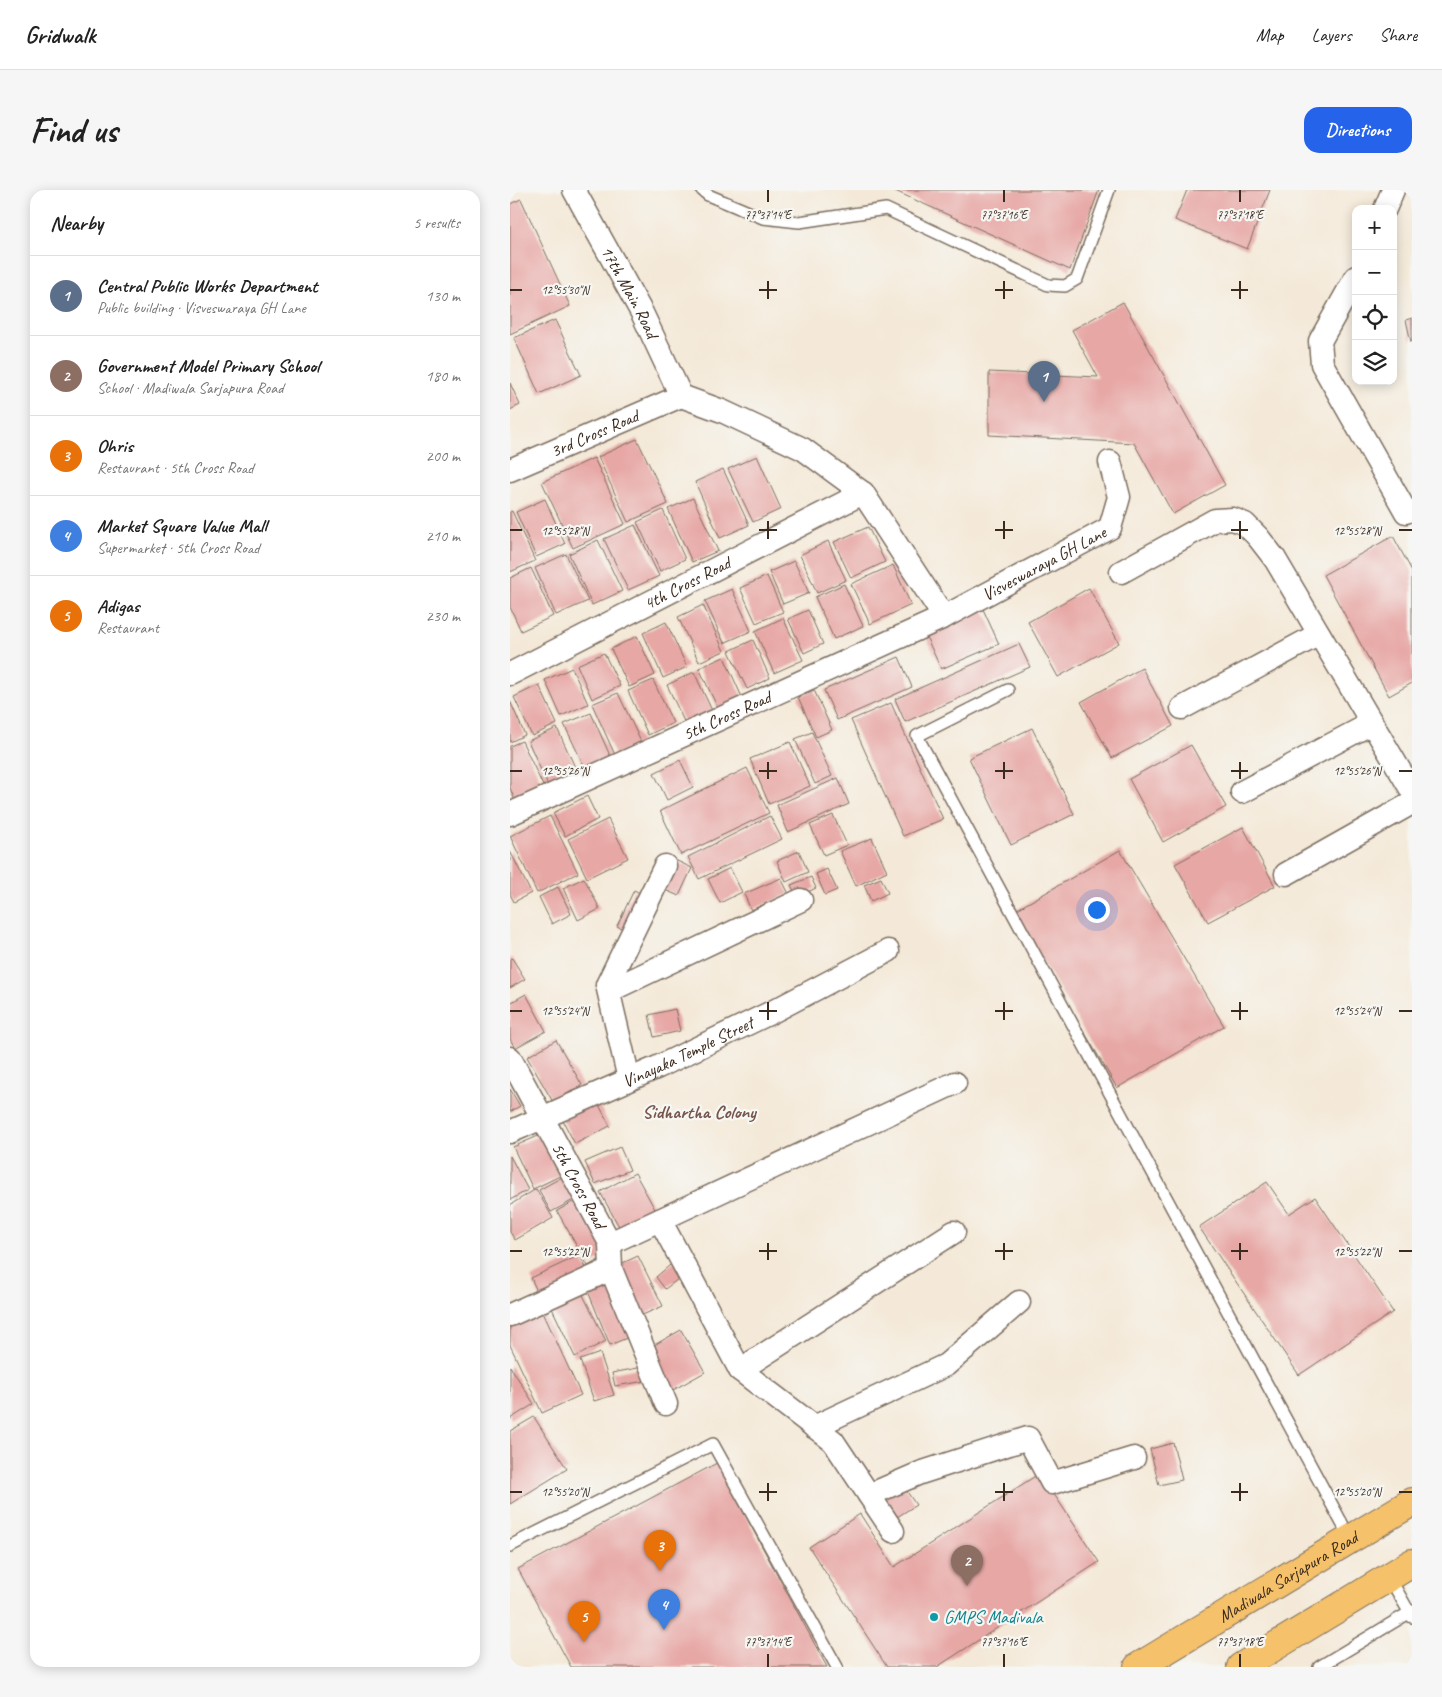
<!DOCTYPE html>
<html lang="en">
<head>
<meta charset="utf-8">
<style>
	:root { --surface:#fff; --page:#f6f6f6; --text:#222; --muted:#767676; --line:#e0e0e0; --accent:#2563eb }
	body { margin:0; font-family:Caveat,sans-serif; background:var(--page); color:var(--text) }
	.controls { position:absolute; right:15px; top:15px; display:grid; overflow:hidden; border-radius:10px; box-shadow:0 2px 12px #0003 }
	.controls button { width:45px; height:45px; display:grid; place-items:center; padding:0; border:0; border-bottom:1px solid var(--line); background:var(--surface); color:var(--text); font:25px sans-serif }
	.you { position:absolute; left:586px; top:719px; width:18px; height:18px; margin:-12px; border:4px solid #fff; border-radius:50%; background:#1a73e8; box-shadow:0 0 0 8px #1a73e833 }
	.badge { display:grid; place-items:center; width:32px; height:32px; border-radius:50%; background:var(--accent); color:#fff; font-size:16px; font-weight:700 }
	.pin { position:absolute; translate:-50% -41px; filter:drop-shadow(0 1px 2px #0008) }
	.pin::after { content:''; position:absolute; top:26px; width:18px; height:15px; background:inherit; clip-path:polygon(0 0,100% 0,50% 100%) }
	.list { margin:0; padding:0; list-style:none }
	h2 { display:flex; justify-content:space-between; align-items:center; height:65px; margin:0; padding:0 20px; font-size:21px }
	h2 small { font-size:16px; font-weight:400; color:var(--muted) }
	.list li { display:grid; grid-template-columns:32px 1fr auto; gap:15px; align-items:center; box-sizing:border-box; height:80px; padding:0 20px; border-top:1px solid var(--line) }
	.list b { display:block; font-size:19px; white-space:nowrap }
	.list p { margin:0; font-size:16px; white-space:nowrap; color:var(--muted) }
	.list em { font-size:16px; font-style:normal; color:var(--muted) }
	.icon { flex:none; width:28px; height:28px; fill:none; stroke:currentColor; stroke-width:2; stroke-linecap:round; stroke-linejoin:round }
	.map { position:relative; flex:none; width:902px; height:1477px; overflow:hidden; border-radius:15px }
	header { display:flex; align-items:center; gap:30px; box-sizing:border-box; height:70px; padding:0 25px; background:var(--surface); border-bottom:1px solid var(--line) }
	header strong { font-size:24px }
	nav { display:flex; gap:28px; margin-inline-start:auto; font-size:18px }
	.intro { display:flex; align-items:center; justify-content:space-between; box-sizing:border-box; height:120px; padding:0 30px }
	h1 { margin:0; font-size:35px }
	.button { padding:12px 22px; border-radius:15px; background:var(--accent); color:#fff; font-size:18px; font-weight:700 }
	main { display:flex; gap:30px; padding:0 30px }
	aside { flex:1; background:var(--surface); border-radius:15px; box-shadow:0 2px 12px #0003 }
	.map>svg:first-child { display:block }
	.building { fill:#e7a7a5 }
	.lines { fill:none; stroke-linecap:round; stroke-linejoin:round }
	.lane-casing { stroke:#7c6d5f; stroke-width:14 }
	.street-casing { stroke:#7c6d5f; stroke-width:25 }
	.primary-casing { stroke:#7c6d5f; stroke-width:30 }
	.lane { stroke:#fff; stroke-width:11 }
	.street { stroke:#fff; stroke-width:22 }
	.primary { stroke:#f5c16b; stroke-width:28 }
	.ticks { fill:none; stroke:#3b2a1e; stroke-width:2 }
	.culture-dot { fill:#0f9aa8; stroke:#f6f6f2; stroke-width:2 }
	.labels { text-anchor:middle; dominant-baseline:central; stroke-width:4.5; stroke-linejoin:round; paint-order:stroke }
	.street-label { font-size:18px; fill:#3b2a1e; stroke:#f6f6f2 }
	.culture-label { font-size:18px; fill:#0d838f; stroke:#f6f6f2; text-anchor:start }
	.neighbourhood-label { font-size:19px; font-weight:bold; fill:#77564d; stroke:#f6f6f2 }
	.ticks-label { font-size:12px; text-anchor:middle; fill:#3b2a1e; stroke:#f6f6f2; stroke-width:4.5; stroke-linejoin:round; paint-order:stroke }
</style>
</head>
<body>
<header>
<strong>Gridwalk</strong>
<nav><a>Map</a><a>Layers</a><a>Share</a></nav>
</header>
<div class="intro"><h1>Find us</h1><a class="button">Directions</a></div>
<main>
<aside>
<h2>Nearby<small>5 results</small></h2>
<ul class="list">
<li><span class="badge" style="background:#5c6f8a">1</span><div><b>Central Public Works Department</b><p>Public building · Visveswaraya GH Lane</p></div><em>130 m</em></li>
<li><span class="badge" style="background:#8d6e63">2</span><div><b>Government Model Primary School</b><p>School · Madiwala Sarjapura Road</p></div><em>180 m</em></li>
<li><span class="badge" style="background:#e8710a">3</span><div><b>Ohris</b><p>Restaurant · 5th Cross Road</p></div><em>200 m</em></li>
<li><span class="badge" style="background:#3f7fe0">4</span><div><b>Market Square Value Mall</b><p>Supermarket · 5th Cross Road</p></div><em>210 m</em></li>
<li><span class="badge" style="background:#e8710a">5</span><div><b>Adigas</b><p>Restaurant</p></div><em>230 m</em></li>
</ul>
</aside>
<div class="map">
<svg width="902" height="1477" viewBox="0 0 902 1477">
	<rect width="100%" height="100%" fill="#f6f6f2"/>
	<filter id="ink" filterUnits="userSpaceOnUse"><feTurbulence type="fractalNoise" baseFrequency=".02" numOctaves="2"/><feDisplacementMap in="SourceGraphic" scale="10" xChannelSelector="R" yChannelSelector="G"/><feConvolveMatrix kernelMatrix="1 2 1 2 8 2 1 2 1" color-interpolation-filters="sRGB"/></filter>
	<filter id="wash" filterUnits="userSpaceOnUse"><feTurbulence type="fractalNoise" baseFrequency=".0096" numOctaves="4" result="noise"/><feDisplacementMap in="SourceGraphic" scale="20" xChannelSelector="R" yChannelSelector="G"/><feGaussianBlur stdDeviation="1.12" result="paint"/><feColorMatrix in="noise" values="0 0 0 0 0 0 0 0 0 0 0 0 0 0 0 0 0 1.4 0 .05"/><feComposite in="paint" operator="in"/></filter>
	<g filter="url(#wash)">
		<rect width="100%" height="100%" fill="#f4e9d8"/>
		<g id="blocks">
			<!-- building -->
			<path class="building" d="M383,0H589L560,80Z
				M677,0H760L737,59L665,30Z
				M11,9L60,116L0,144V14Z
				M613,112L715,295L663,324L624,253L479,245V182L588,187L562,140Z
				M902,128V152H901L896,130Z
				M45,130L71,185L29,204L4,148Z
				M0,193L10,215L0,220Z
				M127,249L158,314L118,332L88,267Z
				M247,266L271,319L243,332L218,279Z
				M84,268L115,334L63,358L32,292Z
				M213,279L239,335L210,348L185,292Z
				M183,308L208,361L182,372L158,319Z
				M35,309L55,354L26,367L6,322Z
				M153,320L175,369L150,381L127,332Z
				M2,321L25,371L0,382V322Z
				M125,335L149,386L118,400L94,349Z
				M358,337L375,372L341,388L324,352Z
				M883,346L902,381V493L879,506L813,385Z
				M88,350L112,401L82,415L59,364Z
				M318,351L336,390L307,403L290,365Z
				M56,364L78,411L46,425L25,378Z
				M284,371L299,403L273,414L259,382Z
				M383,375L401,415L360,434L341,394Z
				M21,378L43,426L11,441L0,417V388Z
				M257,386L273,422L246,433L230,398Z
				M334,394L353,436L324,449L305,407Z
				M579,398L609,453L548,487L518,432Z
				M222,399L241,441L214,453L195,411Z
				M193,415L214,461L189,472L168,427Z
				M472,417L489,454L431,479L414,442Z
				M298,420L313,454L294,463L278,429Z
				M273,428L293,470L264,483L245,441Z
				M156,432L177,477L153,488L133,443Z
				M127,446L145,485L119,497L101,459Z
				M243,450L260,488L237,499L219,461Z
				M509,454L520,477L395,532L385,509Z
				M94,463L110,496L82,509L67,475Z
				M214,467L235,514L211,525L189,478Z
				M389,467L402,497L327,530L314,500Z
				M62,478L78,514L51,526L35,490Z
				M632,478L663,536L602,568L571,512Z
				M184,482L205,527L178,540L157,495Z
				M143,490L163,533L138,545L118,501Z
				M29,495L47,534L22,546L4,507Z
				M304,500L322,540L306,547L288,507Z
				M108,503L131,552L105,565L82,514Z
				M0,511L15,545L0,552Z
				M381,513L433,629L393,646L341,530Z
				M81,523L102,570L77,582L54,534Z
				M47,538L70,588L41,602L18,551Z
				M522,538L564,624L501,655L459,568Z
				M302,542L322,586L305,594L285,549Z
				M12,551L35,600L6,613L0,598V556Z
				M280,552L300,596L259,614L240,569Z
				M681,555L716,617L653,652L619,589Z
				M170,570L183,597L157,610L144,583Z
				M237,578L259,623L171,665L150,621Z
				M328,588L339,614L278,642L267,615Z
				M77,606L88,629L55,646L43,623Z
				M323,625L337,655L314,665L300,635Z
				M40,626L68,683L27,703L0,646Z
				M260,626L272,649L189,689L178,667Z
				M98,629L118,668L77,688L58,649Z
				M733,637L765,696L698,732L665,674Z
				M362,648L377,681L346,696L330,661Z
				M610,660L714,836L607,898L504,721Z
				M0,661L21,703L4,712L0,704Z
				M289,661L298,682L276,692L267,671Z
				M163,669L182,678L169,706L150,698Z
				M220,678L232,702L210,713L198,689Z
				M317,679L327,700L315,705L306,684Z
				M301,687L306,698L287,707L281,695Z
				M74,688L90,719L68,730L53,698Z
				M271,688L279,704L241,720L234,704Z
				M371,688L378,703L361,711L354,695Z
				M48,697L61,724L42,734L29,707Z
				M124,700L136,706L119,742L107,736Z
				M2,768L15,789L0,798V769Z
				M16,804L36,841L5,858L0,849V813Z
				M165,819L170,841L144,847L139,825Z
				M46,850L72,895L43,912L17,867Z
				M0,899L10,916L0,922Z
				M87,911L100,936L65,954L52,929Z
				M35,943L54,984L23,999L3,957Z
				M110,957L120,980L85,994L75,972Z
				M0,966L18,1000L0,1010Z
				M125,983L147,1023L112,1042L90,1002Z
				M54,986L67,1008L41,1022L29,1000Z
				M757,992L779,1024L805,1007L883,1122L789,1185L689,1037Z
				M26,999L43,1028L5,1050L0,1042V1015Z
				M68,1009L99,1064L78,1076L47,1021Z
				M70,1065L80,1086L31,1110L21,1088Z
				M128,1066L153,1116L128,1127L104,1077Z
				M166,1070L176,1083L155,1099L146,1087Z
				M97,1084L124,1145L100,1155L75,1094Z
				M70,1099L96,1151L65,1167L40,1114Z
				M31,1118L71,1205L32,1223L0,1155V1133Z
				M171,1140L195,1182L163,1200L139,1158Z
				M90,1163L104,1205L84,1211L70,1170Z
				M0,1176L24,1214L0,1229Z
				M133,1177L136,1191L105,1196L102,1183Z
				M24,1227L57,1279L0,1314V1241Z
				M663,1253L672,1290L649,1295L640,1259Z
				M207,1273L317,1477H61L8,1379Z
				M530,1283L589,1372L427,1477H377L299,1357L350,1324L384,1377Z
				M392,1294L406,1315L387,1327L374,1306Z"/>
		</g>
	</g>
	<g filter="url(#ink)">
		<use href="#blocks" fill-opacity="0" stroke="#7c6d5f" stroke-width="1"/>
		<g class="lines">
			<defs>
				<path id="lane" d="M192,0L198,5L253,28L289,32L376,19L538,95L555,96L567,89L599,0
					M498,500L407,546L841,1350
					M0,1356L203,1254L327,1477
					M879,1387L902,1427
					M809,1477L902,1421"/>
				<g id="street">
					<path id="s1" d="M64,0L132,123L171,206"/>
					<path d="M875,19L883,0"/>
					<path d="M846,87L810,151L812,174L896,322"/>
					<path d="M171,206L212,221L293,259L353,303L434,427"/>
					<path id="s2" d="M0,280L171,206"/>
					<path d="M611,382L705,330L723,329L735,334L748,347L765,369L902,601"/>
					<path id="s3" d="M0,484L353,303"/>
					<path d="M672,518L809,444"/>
					<path d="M732,602L862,533"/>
					<path id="s4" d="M0,624L434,427L600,338L609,307L600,272"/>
					<path d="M776,684L902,613"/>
					<path d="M99,801L291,710"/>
					<path id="s5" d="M0,868L100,1053L101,1079L156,1214"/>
					<path d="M119,889L97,795L155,676"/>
					<path id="s6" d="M0,942L148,877L262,822L378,761"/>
					<path d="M150,1030L230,1180L323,1251L383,1341"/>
					<path d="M100,1053L445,893"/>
					<path d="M0,1125L101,1079"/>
					<path d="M230,1180L444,1042"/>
					<path d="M304,1237L436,1175L509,1112"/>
					<path d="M359,1305L410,1283L518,1248L542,1293L624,1268"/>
				</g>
				<g id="primary">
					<path id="s7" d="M628,1477L902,1312"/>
					<path d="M731,1477L902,1373"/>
				</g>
			</defs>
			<!-- lane casing -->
			<use href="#lane" class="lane-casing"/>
			<!-- street casing -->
			<use href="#street" class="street-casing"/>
			<!-- primary casing -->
			<use href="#primary" class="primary-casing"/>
			<!-- lane -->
			<use href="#lane" class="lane"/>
			<!-- street -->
			<use href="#street" class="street"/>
			<!-- primary -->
			<use href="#primary" class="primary"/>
		</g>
	</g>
	<!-- ticks -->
	<path class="ticks" d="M258,0V12M494,0V12M730,0V12M258,91V109M494,91V109M730,91V109M0,100H12M249,100H267M485,100H503M721,100H738M258,331V349M494,331V349M730,331V349M0,340H12M249,340H267M485,340H503M721,340H738M889,340H902M258,572V589M494,572V589M730,572V589M0,581H12M249,581H267M485,581H503M721,581H738M889,581H902M258,812V830M494,812V830M730,812V830M0,821H12M249,821H267M485,821H503M721,821H738M889,821H902M258,1053V1070M494,1053V1070M730,1053V1070M0,1061H12M249,1061H267M485,1061H503M721,1061H738M889,1061H902M258,1293V1311M494,1293V1311M730,1293V1311M0,1302H12M249,1302H267M485,1302H503M721,1302H738M889,1302H902M258,1464V1477M494,1464V1477M730,1464V1477"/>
	<!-- markers -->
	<circle class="culture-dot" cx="424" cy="1427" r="5"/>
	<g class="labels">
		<!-- street labels -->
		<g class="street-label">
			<text stroke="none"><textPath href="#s1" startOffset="116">17th Main Road</textPath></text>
			<text stroke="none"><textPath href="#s2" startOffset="92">3rd Cross Road</textPath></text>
			<text stroke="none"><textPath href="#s4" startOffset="590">Visveswaraya GH Lane</textPath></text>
			<text stroke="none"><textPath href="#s3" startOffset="199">4th Cross Road</textPath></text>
			<text stroke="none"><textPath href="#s4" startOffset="238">5th Cross Road</textPath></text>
			<text stroke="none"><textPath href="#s6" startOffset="195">Vinayaka Temple Street</textPath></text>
			<text stroke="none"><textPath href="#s5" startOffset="145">5th Cross Road</textPath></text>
			<text stroke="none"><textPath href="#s7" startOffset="175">Madiwala Sarjapura Road</textPath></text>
		</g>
		<!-- culture labels -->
		<g class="culture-label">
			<text x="434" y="1427">GMPS Madivala</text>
		</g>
		<!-- neighbourhood labels -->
		<g class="neighbourhood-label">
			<text x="189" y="922">Sidhartha Colony</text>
		</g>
	</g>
	<g class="ticks-label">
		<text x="258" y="29">77°37'14"E</text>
		<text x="494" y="29">77°37'16"E</text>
		<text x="730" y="29">77°37'18"E</text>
		<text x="55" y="104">12°55'30"N</text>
		<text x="55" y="345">12°55'28"N</text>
		<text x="847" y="345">12°55'28"N</text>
		<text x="55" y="585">12°55'26"N</text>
		<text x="847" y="585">12°55'26"N</text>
		<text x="55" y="825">12°55'24"N</text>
		<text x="847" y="825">12°55'24"N</text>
		<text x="55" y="1066">12°55'22"N</text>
		<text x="847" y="1066">12°55'22"N</text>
		<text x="55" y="1306">12°55'20"N</text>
		<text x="847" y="1306">12°55'20"N</text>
		<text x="258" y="1456">77°37'14"E</text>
		<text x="494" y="1456">77°37'16"E</text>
		<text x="730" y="1456">77°37'18"E</text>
	</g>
</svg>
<div class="controls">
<button>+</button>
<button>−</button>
<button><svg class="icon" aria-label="locate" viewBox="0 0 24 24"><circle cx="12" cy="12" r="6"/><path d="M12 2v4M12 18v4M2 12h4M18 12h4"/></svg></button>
<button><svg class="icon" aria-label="layers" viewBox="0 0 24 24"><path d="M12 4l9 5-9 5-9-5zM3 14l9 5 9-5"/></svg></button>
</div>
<div class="you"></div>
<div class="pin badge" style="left:534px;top:212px;background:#5c6f8a">1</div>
<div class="pin badge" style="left:457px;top:1396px;background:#8d6e63">2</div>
<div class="pin badge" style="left:150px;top:1381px;background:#e8710a">3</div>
<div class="pin badge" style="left:154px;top:1440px;background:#3f7fe0">4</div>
<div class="pin badge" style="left:74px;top:1452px;background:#e8710a">5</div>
</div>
</main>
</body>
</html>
